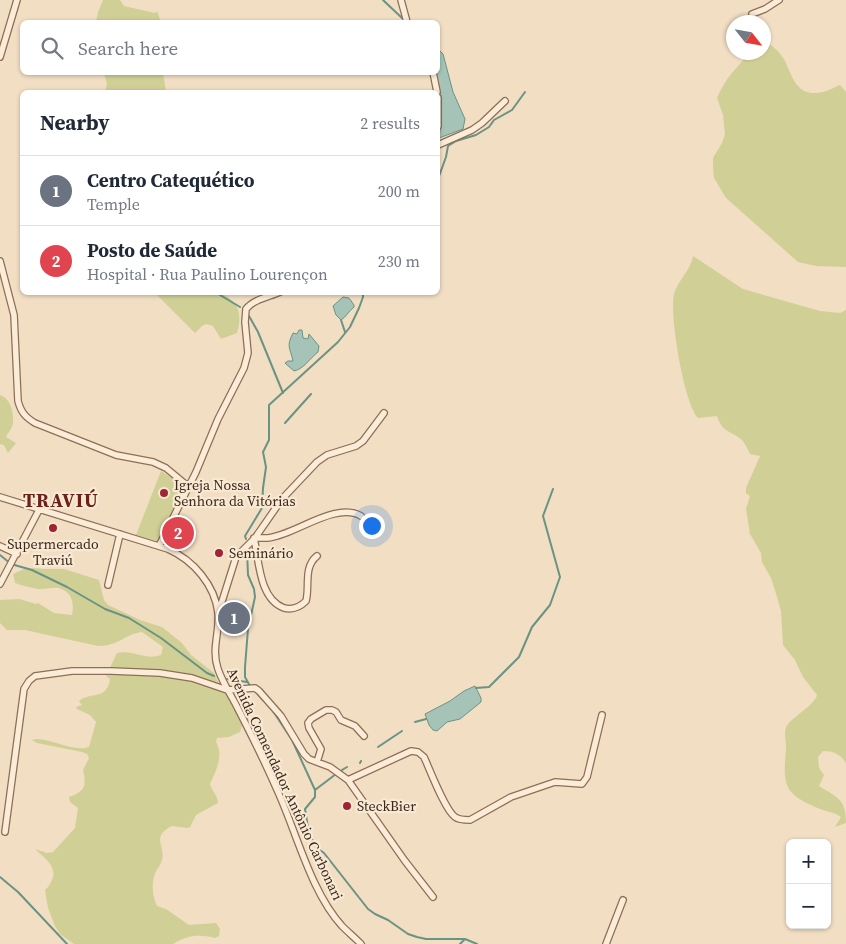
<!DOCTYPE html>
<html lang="en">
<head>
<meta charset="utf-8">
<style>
	:root { --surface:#fff; --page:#f2f2f3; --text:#1f2937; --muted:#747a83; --line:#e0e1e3; --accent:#a02433 }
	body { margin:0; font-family:"Source Serif 4",serif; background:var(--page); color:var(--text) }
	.controls { position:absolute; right:15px; bottom:15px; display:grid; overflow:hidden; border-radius:8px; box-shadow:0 1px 4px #0004 }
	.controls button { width:45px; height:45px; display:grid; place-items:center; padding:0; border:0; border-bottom:1px solid var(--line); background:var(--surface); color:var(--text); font:25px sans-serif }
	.compass { position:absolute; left:726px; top:15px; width:45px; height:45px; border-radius:50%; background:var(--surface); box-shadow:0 1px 4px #0004; rotate:121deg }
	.you { position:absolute; left:371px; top:525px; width:18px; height:18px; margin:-12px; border:4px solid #fff; border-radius:50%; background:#1a73e8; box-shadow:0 0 0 8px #1a73e833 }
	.badge { display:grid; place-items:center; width:32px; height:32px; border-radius:50%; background:var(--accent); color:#fff; font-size:16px; font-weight:700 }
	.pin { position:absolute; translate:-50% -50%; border:2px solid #fff; box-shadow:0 1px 5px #0006 }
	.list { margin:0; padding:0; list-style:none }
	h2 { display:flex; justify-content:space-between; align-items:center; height:65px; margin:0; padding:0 20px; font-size:21px }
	h2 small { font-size:16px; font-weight:400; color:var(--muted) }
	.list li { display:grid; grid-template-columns:32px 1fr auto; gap:15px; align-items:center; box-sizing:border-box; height:70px; padding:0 20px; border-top:1px solid var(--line) }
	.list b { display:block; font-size:19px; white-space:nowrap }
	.list p { margin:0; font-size:16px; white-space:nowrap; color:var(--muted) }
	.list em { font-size:16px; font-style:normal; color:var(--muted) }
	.icon { flex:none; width:28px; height:28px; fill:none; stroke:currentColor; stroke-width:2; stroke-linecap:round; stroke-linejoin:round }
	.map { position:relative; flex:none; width:846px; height:944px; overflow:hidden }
	.search { position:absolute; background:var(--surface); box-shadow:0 1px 4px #0004; left:20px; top:20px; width:420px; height:55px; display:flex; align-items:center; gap:12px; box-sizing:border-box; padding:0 18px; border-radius:8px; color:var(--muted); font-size:19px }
	.panel { position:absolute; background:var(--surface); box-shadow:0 1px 4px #0004; left:20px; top:90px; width:420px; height:205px; border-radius:8px }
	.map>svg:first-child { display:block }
	.green { fill:#d0d096 }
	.water { fill:#a5c4b7; stroke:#6b9384 }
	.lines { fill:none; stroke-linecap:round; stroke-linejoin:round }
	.stream { stroke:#6b9384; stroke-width:2 }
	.minor-casing { stroke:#8d6e58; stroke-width:8 }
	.minor { stroke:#fbecd7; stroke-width:5.5 }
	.poi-dot { fill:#a02433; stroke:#f8e9d3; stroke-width:2 }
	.labels { text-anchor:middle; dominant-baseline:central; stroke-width:4.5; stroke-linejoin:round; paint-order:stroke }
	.poi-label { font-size:14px; fill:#3c281d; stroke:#f8e9d3; text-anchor:start }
	.street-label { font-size:14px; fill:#3c281d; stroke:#f8e9d3 }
	.district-label { font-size:19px; font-weight:bold; letter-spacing:1px; fill:#6b211a; stroke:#f8e9d3 }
</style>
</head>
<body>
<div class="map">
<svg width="846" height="944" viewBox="0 0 846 944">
	<rect width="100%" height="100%" fill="#f1dec3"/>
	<!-- green -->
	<path class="green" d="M103,0H120L124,6L155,13L157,11L161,22H96L98,12Z
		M765,41C773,46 780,52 785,61C793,78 797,98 823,92C828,91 835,87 840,85L846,92V267L816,266L798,262L726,198L714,178L713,168V158L722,143L725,134L723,115L717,98C725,79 737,66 751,53L764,52V43Z
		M104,73H163L166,92H105L107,84Z
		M693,256L743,289L820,311L840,313L846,310V763C840,754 834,751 823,751L818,757L819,768L824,775L819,786C838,798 846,799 846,823L835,827L841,817C836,813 829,812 823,810C786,795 782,789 786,750C787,741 782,732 788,724C796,715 815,704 817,695L803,677L795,660L783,645L781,611L777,597L771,578L762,562L761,553L750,534L746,509L750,496L746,493V488L760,456L750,454C748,450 745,443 742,440C732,431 722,433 717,416L698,418C684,403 669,314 674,294C678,280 691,270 693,256Z
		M155,293C166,293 216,290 222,294C240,302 242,316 237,333L221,339L213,326L206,324L202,326L195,333Z
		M0,395C10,398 14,412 13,422C13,428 8,432 6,437L16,443L8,453L4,445L0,444Z
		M161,471C171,477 181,483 182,494L158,541H157L136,535Z
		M33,568L44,569H64L99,580L104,600L108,605L140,620L162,627L182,643L191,655L214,673L220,687L228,697L242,725L240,732L229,737L217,738L216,742C224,755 216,771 210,784C212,791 218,796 218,803L196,815L190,827L187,828L172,826C150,837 166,846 162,860C161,864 158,868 156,871C151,882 152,896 157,906L166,909L189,925L216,923L220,929L219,936L215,938C200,934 187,935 173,944H74L60,934L55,926L48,908L45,890C49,887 50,884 52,880C58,866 44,858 35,849L47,853L53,852L75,828L78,808L70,802L69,797C85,791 87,786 83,770L89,758L87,754L82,752L37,743L32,740C46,735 71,753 89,747L96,722L90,715L77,709L76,707L82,705L79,701C91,691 107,701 110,679L106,676L117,653C134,649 145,661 161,655L163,647L142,632C125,634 119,646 98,646L25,630H7L0,623V600L19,599L36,604L38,603L54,613L72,615C74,605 73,593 61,589C54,586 45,590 38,589C30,587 23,586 15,583L13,574L24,569Z"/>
	<!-- water -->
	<path class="water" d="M438,49L443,54L453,92L465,119L463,129L439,138C443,113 440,97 436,73L438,72Z
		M343,297L349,298L354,305V307C348,312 346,317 341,320L336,315L333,306Z
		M299,330H302L303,338L308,339L309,334L319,346L318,352C310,358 304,369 294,371L285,363L288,361H293C290,347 286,347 293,333L297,334Z
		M475,686L481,698V702L460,719L447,722L437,731L433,730L429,725L425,714L450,701L464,691Z"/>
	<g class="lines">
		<!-- stream -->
		<path class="stream" d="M383,0L402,18
			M438,179L446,157L448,146L456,141L476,135L489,127L494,120L512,110L525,92
			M215,292L240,307
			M249,316L258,332L283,393
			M341,320L345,332
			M285,423L311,394
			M246,539L245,536L262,508L263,488L266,467L263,452L269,440V405L338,342L350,327L359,308L363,297V292
			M247,550L248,575L254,589L255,597L248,629L245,667V677L250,686
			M0,555L11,564L32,570L67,587L105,609L129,618L161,638L207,673L214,676
			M227,679L247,682
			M476,688L489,687L519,657L532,627L550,605L560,577L543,516L553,489
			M256,692L264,701
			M273,711L292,740L315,790V797L305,809L309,834L317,848L324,853L368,909L375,914L388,920L408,934L417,937L426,939H465L477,944
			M415,722L426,719
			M378,747L402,731
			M360,763L361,761
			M342,770L347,767
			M315,790L336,774
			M0,877L18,892L67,944
			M460,944L465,939"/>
		<defs>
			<path id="minor" d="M401,0L407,22
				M752,14L765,9L779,0
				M0,57L17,0
				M433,72L437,92
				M438,98V126
				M438,145L472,130L482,123L505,101
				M0,261L14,315L18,401C21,412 25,417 35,423L116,455L153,462L166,468L189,487
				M0,497L168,549C193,560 215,585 218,613C220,632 211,649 218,669C222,681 229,692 235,703C250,732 265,762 278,792C297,834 311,892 342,926C348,932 355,938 361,944
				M254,538C259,560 259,599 284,608C292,610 300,607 306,601C310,587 303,567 317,556
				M255,538C259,538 263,538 267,538C294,536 335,501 361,516
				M0,546L17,554
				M159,546L196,472L218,419L244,368L248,353L245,322L246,309C254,299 269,297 280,292
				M0,584L39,510
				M108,585L120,534
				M219,611L236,557L255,538L282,499L317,462L327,455L356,446L363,441L384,413
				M317,762L321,749L309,728L308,723L311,719L326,710H332L336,712L341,720L355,726L364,736
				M348,780L411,751L418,752L424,757C430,770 445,810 455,817C459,820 465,820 470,820L511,797L555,782L582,784L587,777L602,715
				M5,832L24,689L29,681L35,676L72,671H111L160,673L192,678L227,690L255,688L259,691L281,716L304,754L309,759L330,767L348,780L405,861L433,897
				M606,944L623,900"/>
		</defs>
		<!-- minor casing -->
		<use href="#minor" class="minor-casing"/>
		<!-- minor -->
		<use href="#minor" class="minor"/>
	</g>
	<!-- markers -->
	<g class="poi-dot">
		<circle cx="164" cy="493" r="5"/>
		<circle cx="53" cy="528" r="5"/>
		<circle cx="219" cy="553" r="5"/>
		<circle cx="347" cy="806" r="5"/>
	</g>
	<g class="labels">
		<!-- poi labels -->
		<g class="poi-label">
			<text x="174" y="485">Igreja Nossa<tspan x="174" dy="16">Senhora da Vitórias</tspan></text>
			<text x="53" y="544" text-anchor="middle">Supermercado<tspan x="53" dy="16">Traviú</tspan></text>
			<text x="229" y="553">Seminário</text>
			<text x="357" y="806">SteckBier</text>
		</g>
		<!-- street labels -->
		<g class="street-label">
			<text transform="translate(285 784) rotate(65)">Avenida Comendador Antônio Carbonari</text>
		</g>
		<!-- district labels -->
		<g class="district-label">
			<text x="61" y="500">TRAVIÚ</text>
		</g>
	</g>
</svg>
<div class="controls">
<button>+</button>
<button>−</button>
</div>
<svg class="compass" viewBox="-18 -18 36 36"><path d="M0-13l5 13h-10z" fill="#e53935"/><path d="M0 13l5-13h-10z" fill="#747a83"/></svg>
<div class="you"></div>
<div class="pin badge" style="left:234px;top:618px;background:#6b7280">1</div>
<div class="pin badge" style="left:178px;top:533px;background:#e0444e">2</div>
<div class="search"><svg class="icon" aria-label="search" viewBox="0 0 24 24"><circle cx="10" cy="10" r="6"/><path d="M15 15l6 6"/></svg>Search here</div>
<section class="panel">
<h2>Nearby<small>2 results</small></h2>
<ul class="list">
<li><span class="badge" style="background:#6b7280">1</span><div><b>Centro Catequético</b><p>Temple</p></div><em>200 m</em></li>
<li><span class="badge" style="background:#e0444e">2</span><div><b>Posto de Saúde</b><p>Hospital · Rua Paulino Lourençon</p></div><em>230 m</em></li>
</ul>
</section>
</div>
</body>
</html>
